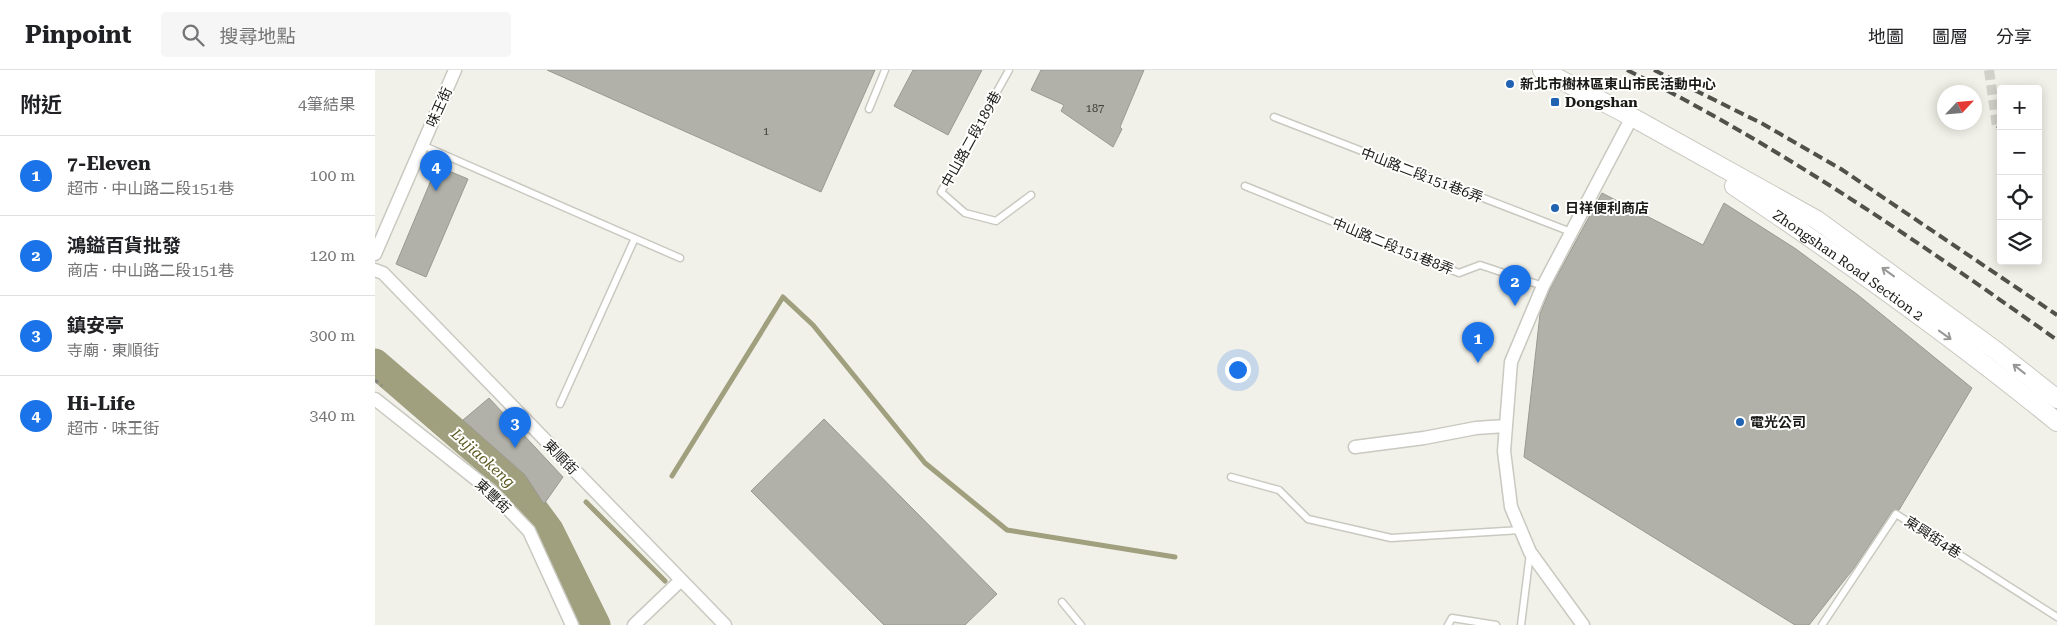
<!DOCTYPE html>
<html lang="zh-TW">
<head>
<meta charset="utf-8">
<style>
	:root { --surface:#fff; --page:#f6f6f6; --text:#202124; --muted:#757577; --line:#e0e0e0; --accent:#1a73e8 }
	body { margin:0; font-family:"Roboto Serif","Noto Sans TC",serif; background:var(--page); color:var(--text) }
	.controls { position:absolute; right:15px; top:15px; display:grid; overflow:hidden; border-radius:5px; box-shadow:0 2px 12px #0003 }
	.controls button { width:45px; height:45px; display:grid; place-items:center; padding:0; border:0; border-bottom:1px solid var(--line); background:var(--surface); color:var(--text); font:25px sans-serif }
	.compass { position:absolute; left:1562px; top:15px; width:45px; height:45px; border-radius:50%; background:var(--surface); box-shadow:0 2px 12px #0003; rotate:64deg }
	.you { position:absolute; left:862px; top:299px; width:18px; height:18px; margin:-12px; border:4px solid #fff; border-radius:50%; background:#1a73e8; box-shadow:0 0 0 8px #1a73e833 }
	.badge { display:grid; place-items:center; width:32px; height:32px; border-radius:50%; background:var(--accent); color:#fff; font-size:16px; font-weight:700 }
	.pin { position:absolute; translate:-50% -41px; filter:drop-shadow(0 1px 2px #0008) }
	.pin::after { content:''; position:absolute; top:26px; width:18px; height:15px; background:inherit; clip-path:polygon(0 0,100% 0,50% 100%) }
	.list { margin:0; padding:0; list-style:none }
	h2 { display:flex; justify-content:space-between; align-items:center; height:65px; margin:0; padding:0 20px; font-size:21px }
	h2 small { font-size:16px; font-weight:400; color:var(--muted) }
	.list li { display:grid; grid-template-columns:32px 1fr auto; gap:15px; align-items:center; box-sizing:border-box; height:80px; padding:0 20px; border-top:1px solid var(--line) }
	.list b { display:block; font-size:19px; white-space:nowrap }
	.list p { margin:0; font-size:16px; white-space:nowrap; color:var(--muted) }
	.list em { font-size:16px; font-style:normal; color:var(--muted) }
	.icon { flex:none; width:28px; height:28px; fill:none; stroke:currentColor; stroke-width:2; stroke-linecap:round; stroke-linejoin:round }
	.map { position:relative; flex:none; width:1682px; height:555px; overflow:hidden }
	header { display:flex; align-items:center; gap:30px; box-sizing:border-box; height:70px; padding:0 25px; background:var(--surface); border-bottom:1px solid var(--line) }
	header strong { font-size:24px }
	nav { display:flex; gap:28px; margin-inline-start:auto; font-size:18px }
	.search { width:350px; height:45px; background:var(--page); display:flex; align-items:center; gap:12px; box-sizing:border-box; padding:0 18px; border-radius:5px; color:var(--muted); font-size:19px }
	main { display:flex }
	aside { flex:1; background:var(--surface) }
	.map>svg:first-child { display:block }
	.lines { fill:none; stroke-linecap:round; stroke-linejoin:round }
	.stream { stroke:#a09f7e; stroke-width:5 }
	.river { stroke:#a09f7e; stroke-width:29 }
	.building { fill:#b1b1a9; stroke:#999991 }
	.pedestrian-tunnel { stroke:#d1d1c9; stroke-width:10; stroke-dasharray:10 5; stroke-linecap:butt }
	.service-casing { stroke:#c9c9c1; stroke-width:9 }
	.minor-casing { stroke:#c9c9c1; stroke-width:15 }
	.secondary-casing { stroke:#c9c9c1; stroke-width:20 }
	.path { stroke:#858580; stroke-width:3; stroke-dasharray:4 4; stroke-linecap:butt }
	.service { stroke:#fff; stroke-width:6 }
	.minor { stroke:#fff; stroke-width:12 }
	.secondary { stroke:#fff; stroke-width:18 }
	.rail { stroke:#51514c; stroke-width:4; stroke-dasharray:10 5; stroke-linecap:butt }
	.oneway { stroke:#989896 }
	.poi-dot { fill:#2162b3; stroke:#fffffe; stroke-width:2 }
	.labels { text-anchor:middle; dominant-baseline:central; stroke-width:4; stroke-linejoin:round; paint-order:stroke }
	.number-label { font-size:11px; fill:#3f3f3b }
	.poi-label { font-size:14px; font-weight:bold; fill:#191916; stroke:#fffffe; text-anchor:start }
	.street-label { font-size:14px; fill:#191916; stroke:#fffffe }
	.water-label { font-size:15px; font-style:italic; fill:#5b5820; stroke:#fffffe }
</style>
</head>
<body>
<header>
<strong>Pinpoint</strong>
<div class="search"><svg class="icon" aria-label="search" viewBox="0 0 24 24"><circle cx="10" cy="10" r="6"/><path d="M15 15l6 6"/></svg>搜尋地點</div>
<nav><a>地圖</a><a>圖層</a><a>分享</a></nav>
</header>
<main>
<aside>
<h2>附近<small>4筆結果</small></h2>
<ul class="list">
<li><span class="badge">1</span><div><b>7-Eleven</b><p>超市 · 中山路二段151巷</p></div><em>100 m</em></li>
<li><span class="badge">2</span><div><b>鴻鎰百貨批發</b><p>商店 · 中山路二段151巷</p></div><em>120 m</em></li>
<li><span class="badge">3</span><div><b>鎮安亭</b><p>寺廟 · 東順街</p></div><em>300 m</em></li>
<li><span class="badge">4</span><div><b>Hi-Life</b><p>超市 · 味王街</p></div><em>340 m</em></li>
</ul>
</aside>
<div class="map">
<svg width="1682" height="555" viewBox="0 0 1682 555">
	<rect width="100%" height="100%" fill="#f1f1e9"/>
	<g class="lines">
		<!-- stream -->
		<path class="stream" d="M297,406L408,227L438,255L550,393L632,460L800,487
			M211,432L290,511"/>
		<!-- river -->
		<path class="river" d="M0,293L140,414L174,460L221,555"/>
	</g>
	<!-- building -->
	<path class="building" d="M172,0H500L446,122Z
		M538,0H607L573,65L519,36Z
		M666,0H769L745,57L747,59L738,77L686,41L689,35L656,20Z
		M62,96L93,109L51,207L21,194Z
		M1227,123L1328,175L1349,133L1421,179L1483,225L1597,318L1524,440L1517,441L1479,498L1434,555H1420L1149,387L1165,244L1175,219Z
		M114,328L188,407L169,434L150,405L88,350Z
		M449,349L622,524L590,555H509L376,421Z"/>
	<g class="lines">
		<!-- pedestrian-tunnel -->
		<path class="pedestrian-tunnel" d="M1614,0L1622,56"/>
		<defs>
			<path id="service" d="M634,0L566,122L590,143L621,151L656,125
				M494,39L510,0
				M899,47L1196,162
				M47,75L305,188
				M870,116L1084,203L1105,195L1168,216
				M185,334L260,168
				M856,407L904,420L933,449L1016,468L1146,460
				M687,532L706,555
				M1073,555L1077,548L1121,555
				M1146,555L1155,483
				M1447,555L1521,444L1682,547"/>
			<path id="minor" d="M0,184L80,0
				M0,200L8,203L350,555
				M0,329L116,421L154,461L197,555
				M980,377L1049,368L1101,358L1130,356
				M259,555L306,510
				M1208,555L1155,482L1136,437L1129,381L1136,292L1168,216L1257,47"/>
			<g id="secondary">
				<path d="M1167,0L1257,47L1442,150L1620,280L1682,329"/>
				<path id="s1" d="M1359,116C1470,190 1579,268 1682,352"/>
			</g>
		</defs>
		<!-- service casing -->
		<use href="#service" class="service-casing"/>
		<!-- minor casing -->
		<use href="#minor" class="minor-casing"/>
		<!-- secondary casing -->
		<use href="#secondary" class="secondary-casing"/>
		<!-- path -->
		<path class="path" d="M1622,56L1626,60
			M0,310L7,316"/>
		<!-- service -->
		<use href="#service" class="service"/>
		<!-- minor -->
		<use href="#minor" class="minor"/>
		<!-- secondary -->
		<use href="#secondary" class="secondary"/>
		<!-- rail -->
		<path class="rail" d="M1252,0C1403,75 1544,172 1682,270
			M1279,0L1388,54L1466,99L1682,245"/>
	</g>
	<!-- one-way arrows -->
	<defs><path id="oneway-shaft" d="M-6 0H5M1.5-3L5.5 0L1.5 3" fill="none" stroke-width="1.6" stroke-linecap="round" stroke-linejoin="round" transform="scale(1.25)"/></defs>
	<g class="oneway">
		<use href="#oneway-shaft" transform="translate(1513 202) rotate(-144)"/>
		<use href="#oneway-shaft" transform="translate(1570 265) rotate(36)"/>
		<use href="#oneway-shaft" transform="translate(1644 299) rotate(-142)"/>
	</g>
	<!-- markers -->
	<g class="poi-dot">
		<circle cx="1135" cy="14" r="5"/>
		<rect x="1175" y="27" width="10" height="10" rx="2.5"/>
		<circle cx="1180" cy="138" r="5"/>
		<circle cx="1365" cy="352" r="5"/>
	</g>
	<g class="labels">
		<!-- number labels -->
		<g class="number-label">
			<text x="720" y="38">187</text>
			<text x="391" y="61">1</text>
		</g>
		<!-- poi labels -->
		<g class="poi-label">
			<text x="1145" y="14">新北市樹林區東山市民活動中心</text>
			<text x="1190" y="32">Dongshan</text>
			<text x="1190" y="138">日祥便利商店</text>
			<text x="1375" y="352">電光公司</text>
		</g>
		<!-- street labels -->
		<g class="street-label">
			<text transform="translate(64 37) rotate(-66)">味王街</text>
			<text transform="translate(596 69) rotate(-61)">中山路二段189巷</text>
			<text transform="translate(1047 105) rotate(21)">中山路二段151巷6弄</text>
			<text transform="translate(1018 176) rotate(22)">中山路二段151巷8弄</text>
			<text stroke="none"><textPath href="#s1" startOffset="139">Zhongshan Road Section 2</textPath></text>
			<text transform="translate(186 387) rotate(46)">東順街</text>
			<text transform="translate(118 426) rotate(43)">東豐街</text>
			<text transform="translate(1558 467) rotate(33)">東興街4巷</text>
		</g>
		<!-- water labels -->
		<g class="water-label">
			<text transform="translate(108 388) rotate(42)">Lujiaokeng</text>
		</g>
	</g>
</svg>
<div class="controls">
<button>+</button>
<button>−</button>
<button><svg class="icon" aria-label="locate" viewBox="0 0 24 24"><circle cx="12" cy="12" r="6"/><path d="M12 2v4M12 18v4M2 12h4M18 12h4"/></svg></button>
<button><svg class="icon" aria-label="layers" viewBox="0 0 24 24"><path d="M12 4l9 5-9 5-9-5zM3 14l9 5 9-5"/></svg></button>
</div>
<svg class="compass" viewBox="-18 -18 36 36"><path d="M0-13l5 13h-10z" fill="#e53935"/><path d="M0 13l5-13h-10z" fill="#757577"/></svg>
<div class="you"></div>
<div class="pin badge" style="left:1103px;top:293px">1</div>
<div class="pin badge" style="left:1140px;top:236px">2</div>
<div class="pin badge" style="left:140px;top:378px">3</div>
<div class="pin badge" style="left:61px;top:121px">4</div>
</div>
</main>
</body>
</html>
